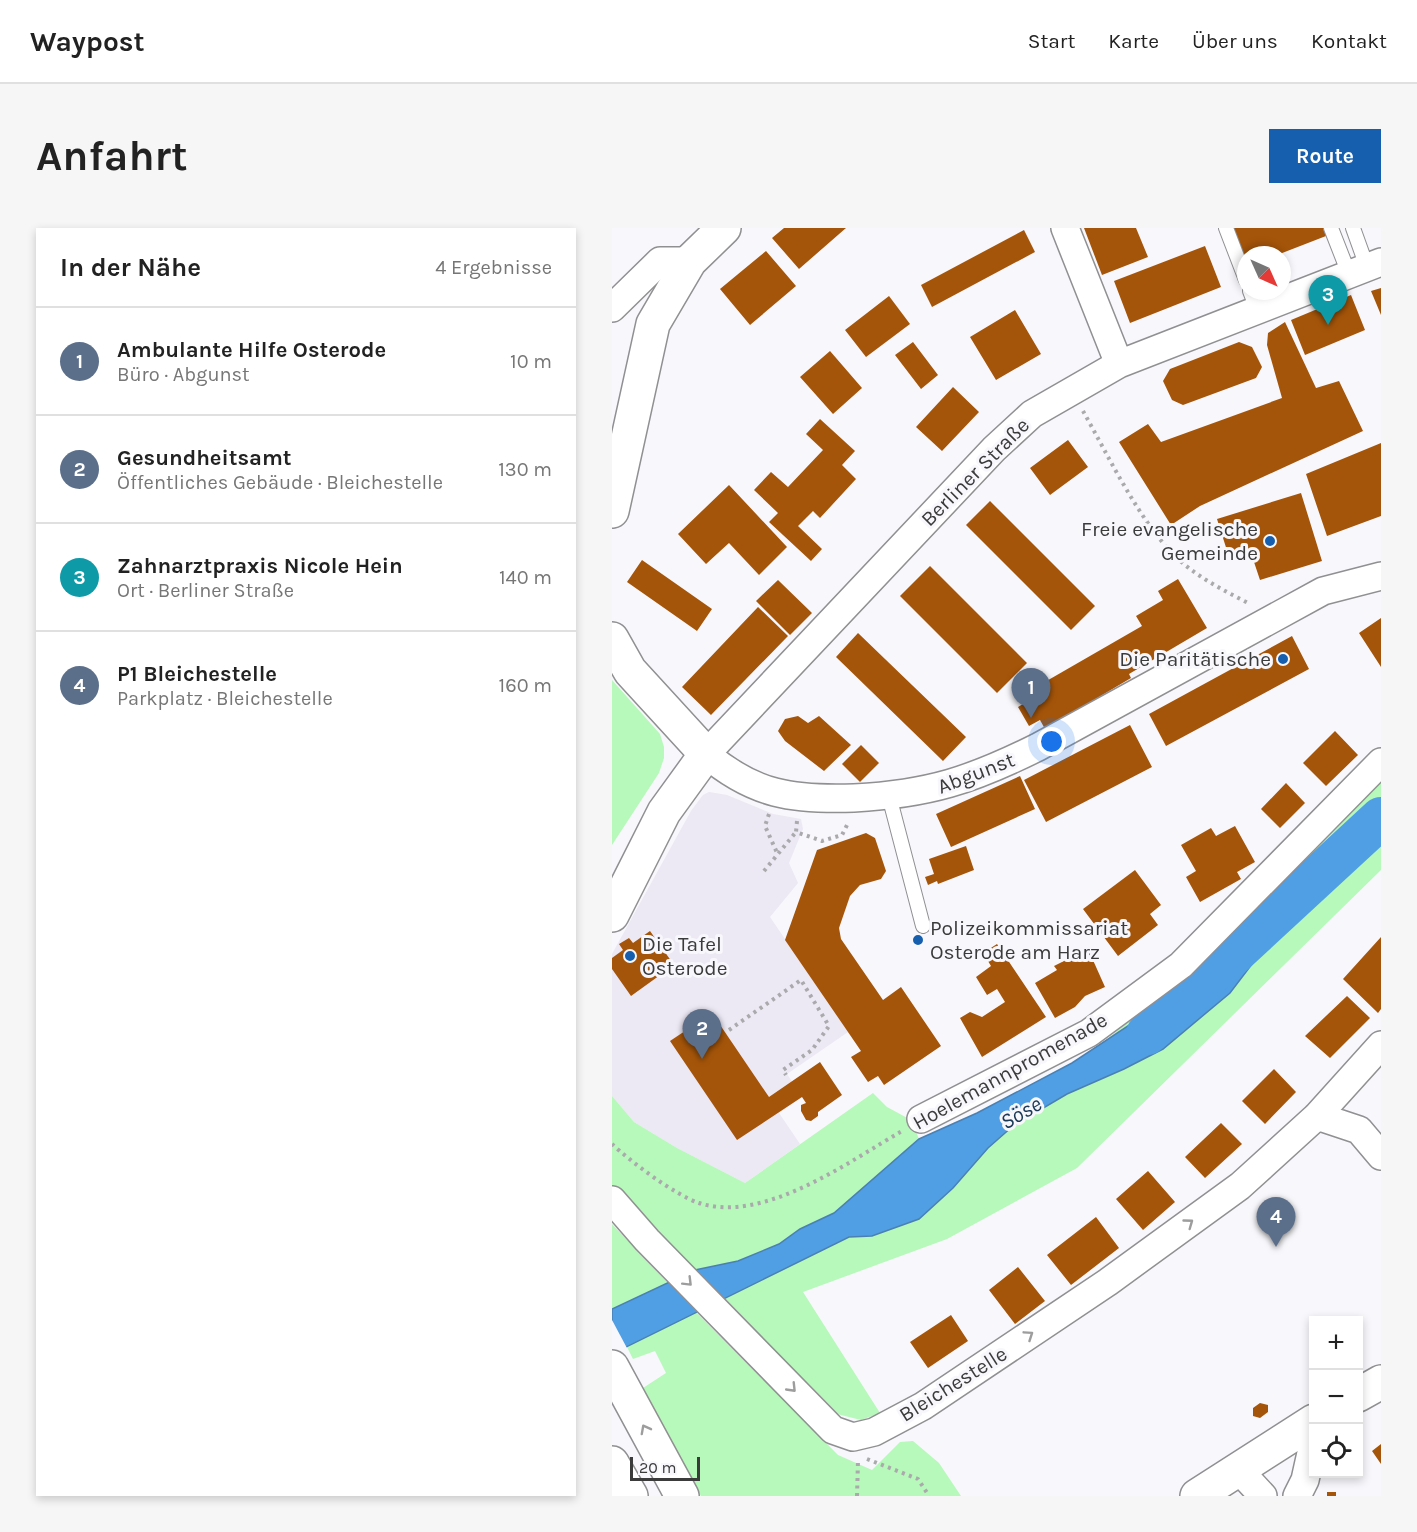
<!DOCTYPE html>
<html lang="de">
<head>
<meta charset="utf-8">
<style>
	:root { --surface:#fff; --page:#f6f6f6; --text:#222; --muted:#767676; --line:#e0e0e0; --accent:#165faf }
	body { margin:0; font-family:Karla,sans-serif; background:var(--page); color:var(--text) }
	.controls { position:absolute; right:18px; bottom:18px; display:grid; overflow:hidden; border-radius:0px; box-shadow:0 3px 9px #0003 }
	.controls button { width:54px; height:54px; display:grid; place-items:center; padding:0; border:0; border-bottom:2px solid var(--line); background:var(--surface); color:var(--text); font:30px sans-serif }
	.compass { position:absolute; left:625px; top:18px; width:54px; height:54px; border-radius:50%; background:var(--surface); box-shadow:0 3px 9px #0003; rotate:135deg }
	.scale { position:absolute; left:18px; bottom:15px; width:70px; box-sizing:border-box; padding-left:6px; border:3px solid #3b3b3c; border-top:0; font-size:16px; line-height:21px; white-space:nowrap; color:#3b3b3c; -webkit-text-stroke:4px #f8f7fb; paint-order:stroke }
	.you { position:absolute; left:440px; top:514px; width:21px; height:21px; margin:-15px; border:4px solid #fff; border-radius:50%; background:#1a73e8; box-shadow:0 0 0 9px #1a73e833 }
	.badge { display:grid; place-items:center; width:39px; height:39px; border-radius:50%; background:var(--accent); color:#fff; font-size:20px; font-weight:700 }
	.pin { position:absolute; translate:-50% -50px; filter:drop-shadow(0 2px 3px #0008) }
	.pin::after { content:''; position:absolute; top:32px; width:21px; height:18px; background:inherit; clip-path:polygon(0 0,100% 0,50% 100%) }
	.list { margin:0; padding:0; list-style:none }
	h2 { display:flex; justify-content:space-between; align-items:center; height:78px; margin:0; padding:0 24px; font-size:26px }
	h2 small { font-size:20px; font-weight:400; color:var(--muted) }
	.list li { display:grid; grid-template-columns:39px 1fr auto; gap:18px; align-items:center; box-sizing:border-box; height:108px; padding:0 24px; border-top:2px solid var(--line) }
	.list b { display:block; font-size:22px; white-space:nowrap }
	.list p { margin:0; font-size:20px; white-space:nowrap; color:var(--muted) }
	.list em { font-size:20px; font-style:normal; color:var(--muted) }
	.icon { flex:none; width:33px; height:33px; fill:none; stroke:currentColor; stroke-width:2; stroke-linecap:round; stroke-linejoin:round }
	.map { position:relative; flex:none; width:769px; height:1268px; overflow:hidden; border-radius:0px }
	header { display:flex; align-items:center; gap:36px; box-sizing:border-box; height:84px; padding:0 30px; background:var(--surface); border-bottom:2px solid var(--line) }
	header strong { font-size:28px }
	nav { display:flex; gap:33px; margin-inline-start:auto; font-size:21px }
	.intro { display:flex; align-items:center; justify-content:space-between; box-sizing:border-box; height:144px; padding:0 36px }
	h1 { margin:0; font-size:42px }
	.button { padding:15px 27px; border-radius:0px; background:var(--accent); color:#fff; font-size:21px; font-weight:700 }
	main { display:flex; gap:36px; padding:0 36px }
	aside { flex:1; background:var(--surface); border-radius:0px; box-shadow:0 3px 9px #0003 }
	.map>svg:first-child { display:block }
	.built { fill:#ece8f4 }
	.green { fill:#b7f8bb }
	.water { fill:#509fe5; stroke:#4a81b2; stroke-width:1.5 }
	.pier { fill:#f8f7fb }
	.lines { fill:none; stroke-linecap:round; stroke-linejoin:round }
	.river { stroke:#509fe5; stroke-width:42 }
	.building { fill:#a55509 }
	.service-casing { stroke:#908f92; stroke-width:16 }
	.minor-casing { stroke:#908f92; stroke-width:30 }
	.tertiary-casing { stroke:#908f92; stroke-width:36 }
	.secondary-casing { stroke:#908f92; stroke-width:36 }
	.primary-casing { stroke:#908f92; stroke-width:36 }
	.path { stroke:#aaa9ac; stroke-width:4; stroke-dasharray:3 4.5; stroke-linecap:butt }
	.service { stroke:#fff; stroke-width:14 }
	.minor { stroke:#fff; stroke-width:27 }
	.tertiary { stroke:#fff; stroke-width:33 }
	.secondary { stroke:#fff; stroke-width:33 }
	.primary { stroke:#fff; stroke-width:33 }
	.oneway { stroke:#9d9d9e }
	.poi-dot { fill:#165faf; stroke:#f8f7fb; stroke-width:2 }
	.labels { text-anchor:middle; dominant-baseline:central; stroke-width:6; stroke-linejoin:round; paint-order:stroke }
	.street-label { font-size:21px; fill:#3b3b3c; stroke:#f8f7fb }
	.poi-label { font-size:21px; fill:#3b3b3c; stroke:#f8f7fb; text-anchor:end }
	.water-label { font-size:22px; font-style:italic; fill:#193956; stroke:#f8f7fb }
</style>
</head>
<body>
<header>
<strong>Waypost</strong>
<nav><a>Start</a><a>Karte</a><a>Über uns</a><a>Kontakt</a></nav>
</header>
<div class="intro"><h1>Anfahrt</h1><a class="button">Route</a></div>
<main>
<aside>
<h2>In der Nähe<small>4 Ergebnisse</small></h2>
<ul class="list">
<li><span class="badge" style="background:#5c6f8a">1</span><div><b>Ambulante Hilfe Osterode</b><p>Büro · Abgunst</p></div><em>10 m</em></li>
<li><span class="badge" style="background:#5c6f8a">2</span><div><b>Gesundheitsamt</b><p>Öffentliches Gebäude · Bleichestelle</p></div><em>130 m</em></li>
<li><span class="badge" style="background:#0f9aa8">3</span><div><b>Zahnarztpraxis Nicole Hein</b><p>Ort · Berliner Straße</p></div><em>140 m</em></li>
<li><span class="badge" style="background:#5c6f8a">4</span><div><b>P1 Bleichestelle</b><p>Parkplatz · Bleichestelle</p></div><em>160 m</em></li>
</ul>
</aside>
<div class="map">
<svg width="769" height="1268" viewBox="0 0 769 1268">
	<rect width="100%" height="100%" fill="#f8f7fb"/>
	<!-- built -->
	<path class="built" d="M97,564L115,567L161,586L189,591L191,601L177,635L186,655L158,689L236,804L175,846L190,869L167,885L188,916L133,955L65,920L22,894L0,868V726L79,583L91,567Z"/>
	<!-- green -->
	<path class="green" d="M0,452L48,506L52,519V530L47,545L0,617Z
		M769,548V573L707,642L664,685L648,707L631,718L579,768L552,774L489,816L580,742Z
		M769,601V642L465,940L335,1011L191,1064L268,1185L249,1192L217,1184L111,1071L237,1009L260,1008L307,991L341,960L376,920L401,898L455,866L512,841L577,800L618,765L656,715Z
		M261,865L275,879L299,892L307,911L222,985L188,1001L167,1016L126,1033L83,1042L48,1005L12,974L0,958V868L22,894L65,920L133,955Z
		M0,996L56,1055L0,1081Z
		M84,1084L226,1227L260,1242L288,1214L301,1213L327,1235L349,1268H89L28,1162L54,1145L43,1123L21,1131L15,1119Z"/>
	<!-- water -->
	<path class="water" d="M769,573V601L656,715L618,765L551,821L512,841L455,866L401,898L376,920L341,960L307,991L260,1008L237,1009L0,1126V1081L83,1042L126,1033L167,1016L188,1001L222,985L307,911L365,885L460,835L552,774L579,768L631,718L648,707L664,685L707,642Z"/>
	<!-- pier -->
	<path class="pier" d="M0,1092L16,1122L0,1129Z"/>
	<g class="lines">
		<!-- river -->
		<path class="river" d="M535,806L769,590"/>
	</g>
	<!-- building -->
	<path class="building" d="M172,0H234L187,41L160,10Z
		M472,0H524L536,29L490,47Z
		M621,0H711L714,8L665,27H634V32Z
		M412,2L423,24L320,79L309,57Z
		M593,18L609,59L518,95L502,53Z
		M154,23L184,58L138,97L108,61Z
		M769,60V87L759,63Z
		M739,67L753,102L693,127L679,92Z
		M277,68L298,96L254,129L233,102Z
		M403,82L429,126L384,152L358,109Z
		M673,94L704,160L727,153L751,203L588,278L559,297L507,214L536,196L549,214L670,170L655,117L656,105Z
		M301,114L326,147L309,161L283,127Z
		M627,114L640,119L650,139L644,150L571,177L560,172L551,153L558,141Z
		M218,123L250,160L221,186L188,149Z
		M341,159L367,184L330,223L304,199Z
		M208,191L243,223L230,237L244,251L208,290L201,283L186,298L210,321L199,333L157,294L166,285L142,262L159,244L176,259L211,222L194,206Z
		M456,212L476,239L438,267L418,240Z
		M769,215V288L715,308L694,246Z
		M117,257L175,319L147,347L117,315L94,336L66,306Z
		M689,265L710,333L648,352L639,325L618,332L605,291Z
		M378,273L483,378L459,402L354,297Z
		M30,332L100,381L85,403L15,354Z
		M318,338L415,435L385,465L288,368Z
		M566,351L595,400L517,446L519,450L433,501L428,492L417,498L406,479L416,473L412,466L530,398L524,388L551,372L546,363Z
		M166,352L200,385L178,407L144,373Z
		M146,379L176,408L99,487L70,459Z
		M769,390V439L747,405Z
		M246,405L354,509L331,533L224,429Z
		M680,408L697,441L554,518L537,486Z
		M186,488L196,495L207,488L239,517L212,543L173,513L166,503L173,491Z
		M518,497L540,539L434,594L412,552Z
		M723,503L746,527L714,558L691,535Z
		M249,517L267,535L248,554L230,536Z
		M408,548L423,581L339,619L324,586Z
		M674,555L693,575L668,600L649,581Z
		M623,598L643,634L625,644L629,651L588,674L574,649L584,643L569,617L599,600L604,608Z
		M254,605L263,610L274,643L269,651L248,657L238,668L227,700L229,711L271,772L289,759L329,818L272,857L266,848L256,854L239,829L249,823L173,712L205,622Z
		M354,618L362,642L326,656L325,653L316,657L313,649L322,646L317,631Z
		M523,642L549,677L538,686L546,697L506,728L471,681Z
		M38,703L62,737L19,768L0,741V730L11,722L7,716L17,710L21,715Z
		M769,709V781L766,785L731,751Z
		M385,716L434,789L370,829L348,790L358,784L370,789L393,774L385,761L375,767L364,749L379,738L371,725Z
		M476,721L493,759L473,768L463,779L443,790L423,755L445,742L442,738Z
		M735,768L758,790L718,830L693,808Z
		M100,785L157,869L208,834L230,867L206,884V888L199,893L194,892L189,883V877L194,875L190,869L125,912L58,813Z
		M662,841L684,864L653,896L630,873Z
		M609,895L630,916L593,950L573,929Z
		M536,943L563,974L531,1002L504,971Z
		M484,989L507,1020L459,1057L435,1027Z
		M406,1039L433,1073L403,1096L377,1062Z
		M339,1087L356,1113L316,1140L298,1114Z
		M648,1175L656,1177V1184L648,1190L641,1188V1180Z
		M769,1216V1236L760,1223Z
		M715,1264H724V1268H715Z"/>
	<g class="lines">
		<defs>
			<path id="service" d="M614,0L634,52
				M719,0L737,46
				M741,0L755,39
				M638,63L645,81
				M277,568L311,698"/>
			<path id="minor" d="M453,0L507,136
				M769,34L507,136L420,186L382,221L94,526C142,567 181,572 242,570C317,566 360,552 426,519L711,363L769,348
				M0,80L48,33H78
				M705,888L747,902L769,928
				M309,891L477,805L569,737L769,534
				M0,972L35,1012L221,1202L241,1209L262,1204L311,1178L496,1054L628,958L705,888L769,817
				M625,1240L651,1268
				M685,1268L693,1252L701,1216L692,1198"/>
			<path id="tertiary" d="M0,283L41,96L78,33L112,0
				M0,411L18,443L94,526L52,584L0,687"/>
			<path id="secondary" d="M746,1167L769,1154
				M585,1268L702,1193"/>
			<path id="primary" d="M0,1139L70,1268
				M0,1235L19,1268"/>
		</defs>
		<!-- service casing -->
		<use href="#service" class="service-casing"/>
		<!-- minor casing -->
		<use href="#minor" class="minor-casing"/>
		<!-- tertiary casing -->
		<use href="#tertiary" class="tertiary-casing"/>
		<!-- secondary casing -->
		<use href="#secondary" class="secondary-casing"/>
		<!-- primary casing -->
		<use href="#primary" class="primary-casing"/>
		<!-- path -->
		<path class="path" d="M471,183C497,229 528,295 566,331C587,350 611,362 636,375
			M157,586L153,598L166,627
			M185,593L184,604L210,613L230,607L236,595
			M152,643L184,604
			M117,802L189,752L217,798L200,822L171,842L174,847
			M0,916C19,934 63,967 87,975C152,996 236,934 290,903
			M255,1231L306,1251L317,1268
			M245,1268L246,1233"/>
		<!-- service -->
		<use href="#service" class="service"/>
		<!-- minor -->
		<use href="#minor" class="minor"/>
		<!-- tertiary -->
		<use href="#tertiary" class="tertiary"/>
		<!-- secondary -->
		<use href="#secondary" class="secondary"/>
		<!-- primary -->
		<use href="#primary" class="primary"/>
	</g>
	<!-- one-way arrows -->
	<defs><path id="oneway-chevron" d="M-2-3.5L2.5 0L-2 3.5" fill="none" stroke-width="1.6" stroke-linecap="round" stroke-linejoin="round" transform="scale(1.5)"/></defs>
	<g class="oneway">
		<use href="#oneway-chevron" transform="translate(577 995) rotate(-36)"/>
		<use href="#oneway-chevron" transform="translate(76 1054) rotate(45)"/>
		<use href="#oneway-chevron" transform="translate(417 1107) rotate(-34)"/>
		<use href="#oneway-chevron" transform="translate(180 1160) rotate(46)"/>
		<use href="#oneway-chevron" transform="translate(33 1201) rotate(-118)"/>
	</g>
	<!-- markers -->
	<g class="poi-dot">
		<circle cx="658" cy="313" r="6"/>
		<circle cx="671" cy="431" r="6"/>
		<circle cx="306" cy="712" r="6"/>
		<circle cx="18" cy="728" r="6"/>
	</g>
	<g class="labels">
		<!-- street labels -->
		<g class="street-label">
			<text transform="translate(363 244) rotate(-45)">Berliner Straße</text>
			<text transform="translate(364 545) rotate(-21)">Abgunst</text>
			<text transform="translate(398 843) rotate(-29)">Hoelemannpromenade</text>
			<text transform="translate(341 1156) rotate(-32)">Bleichestelle</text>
		</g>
		<!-- poi labels -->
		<g class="poi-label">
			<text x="646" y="301">Freie evangelische<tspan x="646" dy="24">Gemeinde</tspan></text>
			<text x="659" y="431">Die Paritätische</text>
			<text x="318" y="700" text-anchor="start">Polizeikommissariat<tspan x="318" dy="24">Osterode am Harz</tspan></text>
			<text x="30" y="716" text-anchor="start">Die Tafel<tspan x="30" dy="24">Osterode</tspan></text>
		</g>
		<!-- water labels -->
		<g class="water-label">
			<text transform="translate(409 885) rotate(-30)">Söse</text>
		</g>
	</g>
</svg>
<div class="controls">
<button>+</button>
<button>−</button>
<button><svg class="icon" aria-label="locate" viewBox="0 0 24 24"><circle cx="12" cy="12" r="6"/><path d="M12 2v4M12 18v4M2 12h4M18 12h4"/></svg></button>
</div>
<svg class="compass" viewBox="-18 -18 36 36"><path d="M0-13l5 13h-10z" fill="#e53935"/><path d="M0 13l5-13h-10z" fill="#767676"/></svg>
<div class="scale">20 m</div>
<div class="you"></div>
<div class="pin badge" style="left:419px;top:490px;background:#5c6f8a">1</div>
<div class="pin badge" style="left:90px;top:831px;background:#5c6f8a">2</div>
<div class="pin badge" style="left:716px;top:97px;background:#0f9aa8">3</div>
<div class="pin badge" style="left:664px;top:1019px;background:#5c6f8a">4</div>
</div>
</main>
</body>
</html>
